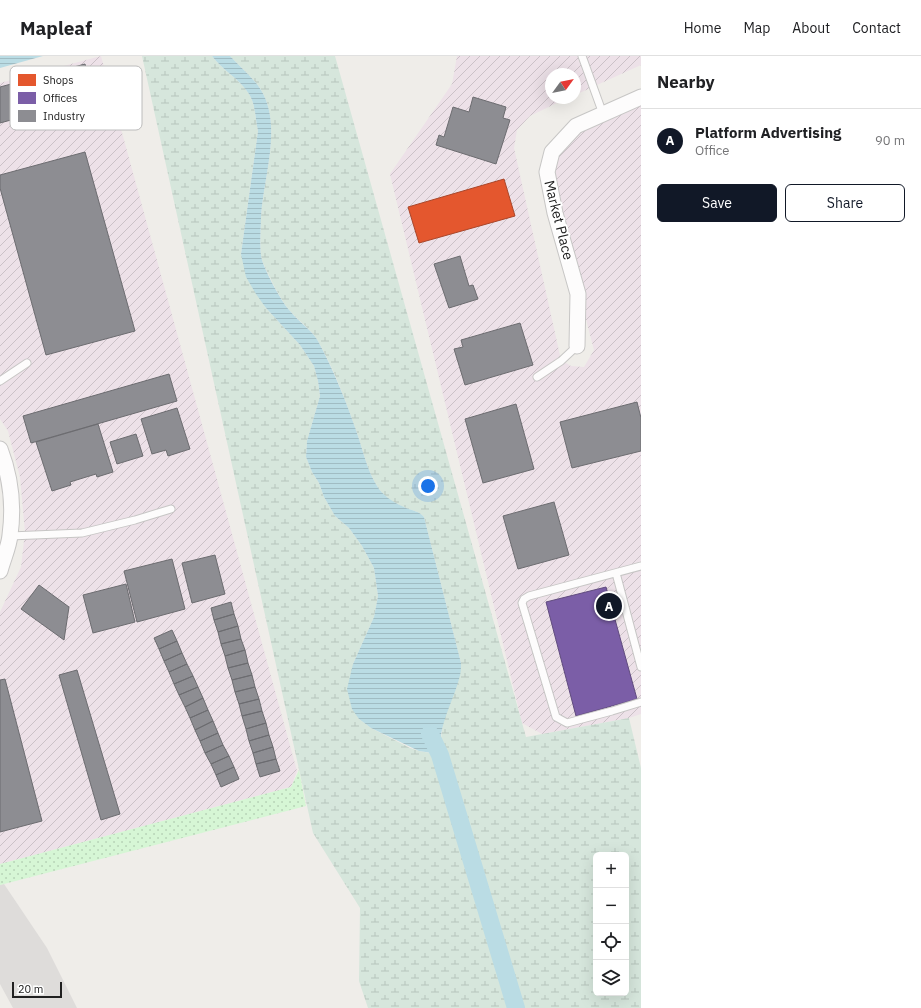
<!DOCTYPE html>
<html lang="en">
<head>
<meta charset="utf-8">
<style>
	:root { --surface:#fff; --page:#f2f2f2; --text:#202124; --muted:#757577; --line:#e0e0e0; --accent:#111827 }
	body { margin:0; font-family:"IBM Plex Sans",sans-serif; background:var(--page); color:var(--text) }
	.controls { position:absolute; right:12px; bottom:12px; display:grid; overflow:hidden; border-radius:6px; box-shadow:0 4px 16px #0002 }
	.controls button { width:36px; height:36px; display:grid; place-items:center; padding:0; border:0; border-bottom:1px solid var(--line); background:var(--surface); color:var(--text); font:20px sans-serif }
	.compass { position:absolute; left:545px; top:12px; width:36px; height:36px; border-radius:50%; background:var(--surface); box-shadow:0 4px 16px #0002; rotate:57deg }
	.scale { position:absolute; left:12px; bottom:10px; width:50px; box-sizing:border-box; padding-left:4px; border:2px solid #202020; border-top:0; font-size:11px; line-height:14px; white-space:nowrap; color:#202020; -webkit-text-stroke:3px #fff; paint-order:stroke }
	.you { position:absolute; left:428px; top:430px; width:14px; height:14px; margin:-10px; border:3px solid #fff; border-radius:50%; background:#1a73e8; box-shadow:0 0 0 6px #1a73e833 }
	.badge { display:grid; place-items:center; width:26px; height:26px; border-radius:50%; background:var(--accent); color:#fff; font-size:13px; font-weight:700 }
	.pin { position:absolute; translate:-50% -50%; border:2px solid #fff; box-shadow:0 1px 4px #0006 }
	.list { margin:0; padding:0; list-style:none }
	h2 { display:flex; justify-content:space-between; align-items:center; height:52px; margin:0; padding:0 16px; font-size:17px }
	h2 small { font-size:13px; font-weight:400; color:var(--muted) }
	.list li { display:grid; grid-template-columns:26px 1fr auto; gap:12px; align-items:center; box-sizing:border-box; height:64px; padding:0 16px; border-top:1px solid var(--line) }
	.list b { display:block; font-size:15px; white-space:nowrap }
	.list p { margin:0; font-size:13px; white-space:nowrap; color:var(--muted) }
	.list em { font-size:13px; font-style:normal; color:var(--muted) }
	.actions { display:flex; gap:8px; padding:12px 16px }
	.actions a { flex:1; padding:9px 0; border:1px solid var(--accent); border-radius:6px; text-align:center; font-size:14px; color:var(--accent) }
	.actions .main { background:var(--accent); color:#fff }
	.icon { flex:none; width:22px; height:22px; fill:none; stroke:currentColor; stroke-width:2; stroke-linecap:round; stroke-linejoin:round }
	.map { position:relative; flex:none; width:641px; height:952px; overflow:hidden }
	header { display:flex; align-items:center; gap:24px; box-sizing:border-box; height:56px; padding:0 20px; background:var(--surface); border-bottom:1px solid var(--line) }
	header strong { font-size:19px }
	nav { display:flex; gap:22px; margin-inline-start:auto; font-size:14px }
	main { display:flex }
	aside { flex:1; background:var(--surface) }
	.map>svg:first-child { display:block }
	.residential { fill:#dedcda }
	.industrial { fill:url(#industrial-furrows) }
	.wetland { fill:url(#wetland-marsh); fill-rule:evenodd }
	.park { fill:url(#park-dots) }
	.water { fill:url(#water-rules) }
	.shops { fill:#e4572e; stroke:#a9462a }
	.offices { fill:#7b5ea7; stroke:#604b7e }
	.industry { fill:#8d8d92; stroke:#6c6c70 }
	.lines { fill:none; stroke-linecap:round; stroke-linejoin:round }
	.canal { stroke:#badce4; stroke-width:18 }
	.service-casing { stroke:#c7c6c5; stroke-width:9 }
	.minor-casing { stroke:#c7c6c5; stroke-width:17 }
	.service { stroke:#fdfcfc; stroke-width:7 }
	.minor { stroke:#fdfcfc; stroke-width:15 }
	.labels { text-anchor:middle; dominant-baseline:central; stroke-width:4; stroke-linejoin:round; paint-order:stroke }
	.street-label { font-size:14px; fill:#202020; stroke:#fff }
	.key { fill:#fff; stroke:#bcbcbc; stroke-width:1 }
	.key-label { font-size:11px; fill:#202020 }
</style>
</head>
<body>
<header>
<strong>Mapleaf</strong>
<nav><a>Home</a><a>Map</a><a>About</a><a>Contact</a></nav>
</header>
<main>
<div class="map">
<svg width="641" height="952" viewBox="0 0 641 952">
	<defs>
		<pattern id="industrial-furrows" width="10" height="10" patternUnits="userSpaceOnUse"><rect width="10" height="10" fill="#ede1e8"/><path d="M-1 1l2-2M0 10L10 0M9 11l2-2" fill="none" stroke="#cbc1c7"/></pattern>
		<pattern id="wetland-marsh" width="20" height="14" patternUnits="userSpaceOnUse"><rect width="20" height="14" fill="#d6e6dc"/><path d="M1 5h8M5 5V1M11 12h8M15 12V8" fill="none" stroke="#b7c5bc"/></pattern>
		<pattern id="park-dots" width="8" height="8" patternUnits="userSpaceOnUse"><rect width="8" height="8" fill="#d6f6d5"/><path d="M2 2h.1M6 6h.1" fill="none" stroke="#b7d3b7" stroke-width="1.8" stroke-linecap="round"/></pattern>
		<pattern id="water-rules" width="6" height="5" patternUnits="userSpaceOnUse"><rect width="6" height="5" fill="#badce4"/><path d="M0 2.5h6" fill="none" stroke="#a0bcc3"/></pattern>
	</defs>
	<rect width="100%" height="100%" fill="#efede9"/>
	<!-- residential -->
	<path class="residential" d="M4,828L47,892L77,952H13L0,928V829Z"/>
	<!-- industrial -->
	<path class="industrial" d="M101,0L297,715L291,731L0,808V556L21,511L25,476L20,421L8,375L0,363V27Z
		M457,0H641V9L575,39V18H551V42H567L530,60L517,74L514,92L561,304L571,310L584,311L594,294L546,110L552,85L574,70L641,42V658L629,662L542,678L522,667L390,118L452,28Z"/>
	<!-- wetland -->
	<path class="wetland" d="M142,0H212C222,14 240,23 249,38C256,49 255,63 258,75L241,198L266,252L300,289L314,310L318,325L320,340L307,385L306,401L312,416L319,427L324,441L335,460L349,472L362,490L374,512L378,540L374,561L353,608L359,663L371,672L410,692L419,695L441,699L440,690L443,667L461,607L424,461C419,455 413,455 406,452C395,447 386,443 379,433C368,417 364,398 358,380C347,348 335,315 318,285C312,274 300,266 291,256C282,247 267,217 262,204C259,194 261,172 261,161C263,122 283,70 261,34C253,21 240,11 230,0H335L526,681L629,662L641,712V952H368L359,925L360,852L313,777ZM596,799H626V937H596Z"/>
	<!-- park -->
	<path class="park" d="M299,714L306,750L0,829V808L291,731Z"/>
	<!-- water -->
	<path class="water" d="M0,0H43L0,12Z
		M212,0H230C240,11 253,21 261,34C283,70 263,122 261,161C261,172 259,194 262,204C266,217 282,247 291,256C299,266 312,274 318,285C334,315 347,347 358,380C364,398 368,417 379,433C386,442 395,447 406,452C413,455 419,455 424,461L461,607C461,612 461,618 459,623C452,649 437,671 441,699L438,700L432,697L419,695L371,672L359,663L352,653L347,633L353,608L374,561L378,540L374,512L362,490L349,472L335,460L324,441L319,427L312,416L306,401L307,385L320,340L318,325L314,310L300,289L266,252L256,238L246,221L241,198L258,75C255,63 256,49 249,38C240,23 222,14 212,0Z"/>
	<!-- shops -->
	<path class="shops" d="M504,123L515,160L419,187L408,151Z"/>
	<!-- offices -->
	<path class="offices" d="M606,531L637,643L576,660L546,546Z"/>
	<!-- industry -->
	<path class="industry" d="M85,8L95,41L0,67V31Z
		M473,41L506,51L503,62L510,64L496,108L436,89L439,79L444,81L453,51L469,56Z
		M85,96L135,275L46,299L0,132V119Z
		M460,200L469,230L473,229L478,243L449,252L434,208Z
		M520,267L533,309L465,329L454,293L463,291L461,284Z
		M169,318L177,345L31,387L23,360Z
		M637,346L641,362V395L572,412L560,366Z
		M516,348L534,413L483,427L465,363Z
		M177,352L190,393L168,400L166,394L152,398L141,363Z
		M98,368L113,416L97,421L96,418L70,426L71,429L52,435L36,386Z
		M136,378L143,400L117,408L110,386Z
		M554,446L569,499L518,513L503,460Z
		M215,499L225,538L192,547L182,507Z
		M172,503L185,553L137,566L124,515Z
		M126,528L135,566L93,577L83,539Z
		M39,529L69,551L64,584L21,553Z
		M231,546L234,558L214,564L211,552Z
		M234,558L238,570L218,576L214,564Z
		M238,570L241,583L221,588L218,576Z
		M172,574L177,585L159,593L154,582Z
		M241,583L245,594L225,600L221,588Z
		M177,585L182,597L164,605L159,593Z
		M245,594L248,607L228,612L225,600Z
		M182,597L187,608L169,616L164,605Z
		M248,607L252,619L232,624L228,612Z
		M187,608L193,620L174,628L169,616Z
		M77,614L120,758L101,764L59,619Z
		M252,619L255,631L235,636L232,624Z
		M193,620L198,631L179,639L174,628Z
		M5,623L42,765L0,776V624Z
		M198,631L203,642L185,651L179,639Z
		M255,631L259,643L239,648L235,636Z
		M203,642L208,654L190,662L185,651Z
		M259,643L262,655L242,660L239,648Z
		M208,654L213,665L195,674L190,662Z
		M262,655L266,667L246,673L242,660Z
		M213,665L218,677L200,685L195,674Z
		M266,667L269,679L249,685L246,673Z
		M218,677L223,689L205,697L200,685Z
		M269,679L273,691L253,697L249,685Z
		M223,689L229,700L211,708L205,697Z
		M273,691L276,703L256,708L253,697Z
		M229,700L234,711L216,719L211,708Z
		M276,703L280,715L260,721L256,708Z
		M234,711L239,723L221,731L216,719Z"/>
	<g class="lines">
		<!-- canal -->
		<path class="canal" d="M430,678L440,699L516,952"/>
		<defs>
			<path id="service" d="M582,0L603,58
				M537,321L561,305L577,290
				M0,325L27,307
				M10,480L82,477L135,464L171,453
				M641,510L529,540L524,543L522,547L556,661L567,667L612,655L641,646
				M616,517L641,611"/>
			<path id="minor" d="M577,290L578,238L555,157L547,116L552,96L576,70L641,41
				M0,393C10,419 14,450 10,479C9,491 3,503 0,515"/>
		</defs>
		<!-- service casing -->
		<use href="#service" class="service-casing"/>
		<!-- minor casing -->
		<use href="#minor" class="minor-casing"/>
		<!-- service -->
		<use href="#service" class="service"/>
		<!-- minor -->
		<use href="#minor" class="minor"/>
	</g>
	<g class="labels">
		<!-- street labels -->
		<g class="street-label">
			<text transform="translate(559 164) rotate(76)">Market Place</text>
		</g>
	</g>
	<!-- legend -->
	<rect x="10" y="10" width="132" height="64" rx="6" class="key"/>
	<rect x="18" y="18" width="18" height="12" fill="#e4572e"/>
	<rect x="18" y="36" width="18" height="12" fill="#7b5ea7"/>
	<rect x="18" y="54" width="18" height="12" fill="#8d8d92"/>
	<g class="key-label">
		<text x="43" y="28">Shops</text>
		<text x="43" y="46">Offices</text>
		<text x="43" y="64">Industry</text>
	</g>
</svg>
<div class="controls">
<button>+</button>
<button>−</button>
<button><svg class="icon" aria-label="locate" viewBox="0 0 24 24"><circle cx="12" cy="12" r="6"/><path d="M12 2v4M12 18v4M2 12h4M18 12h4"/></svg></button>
<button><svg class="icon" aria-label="layers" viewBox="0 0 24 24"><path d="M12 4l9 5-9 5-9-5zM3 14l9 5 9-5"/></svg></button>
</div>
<svg class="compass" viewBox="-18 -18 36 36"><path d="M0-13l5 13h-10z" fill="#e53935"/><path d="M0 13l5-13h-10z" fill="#757577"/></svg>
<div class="scale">20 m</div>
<div class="you"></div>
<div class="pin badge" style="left:609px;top:550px">A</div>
</div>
<aside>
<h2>Nearby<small></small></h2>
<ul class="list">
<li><span class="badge">A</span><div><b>Platform Advertising</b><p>Office</p></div><em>90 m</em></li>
</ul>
<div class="actions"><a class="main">Save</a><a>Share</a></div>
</aside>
</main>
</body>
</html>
